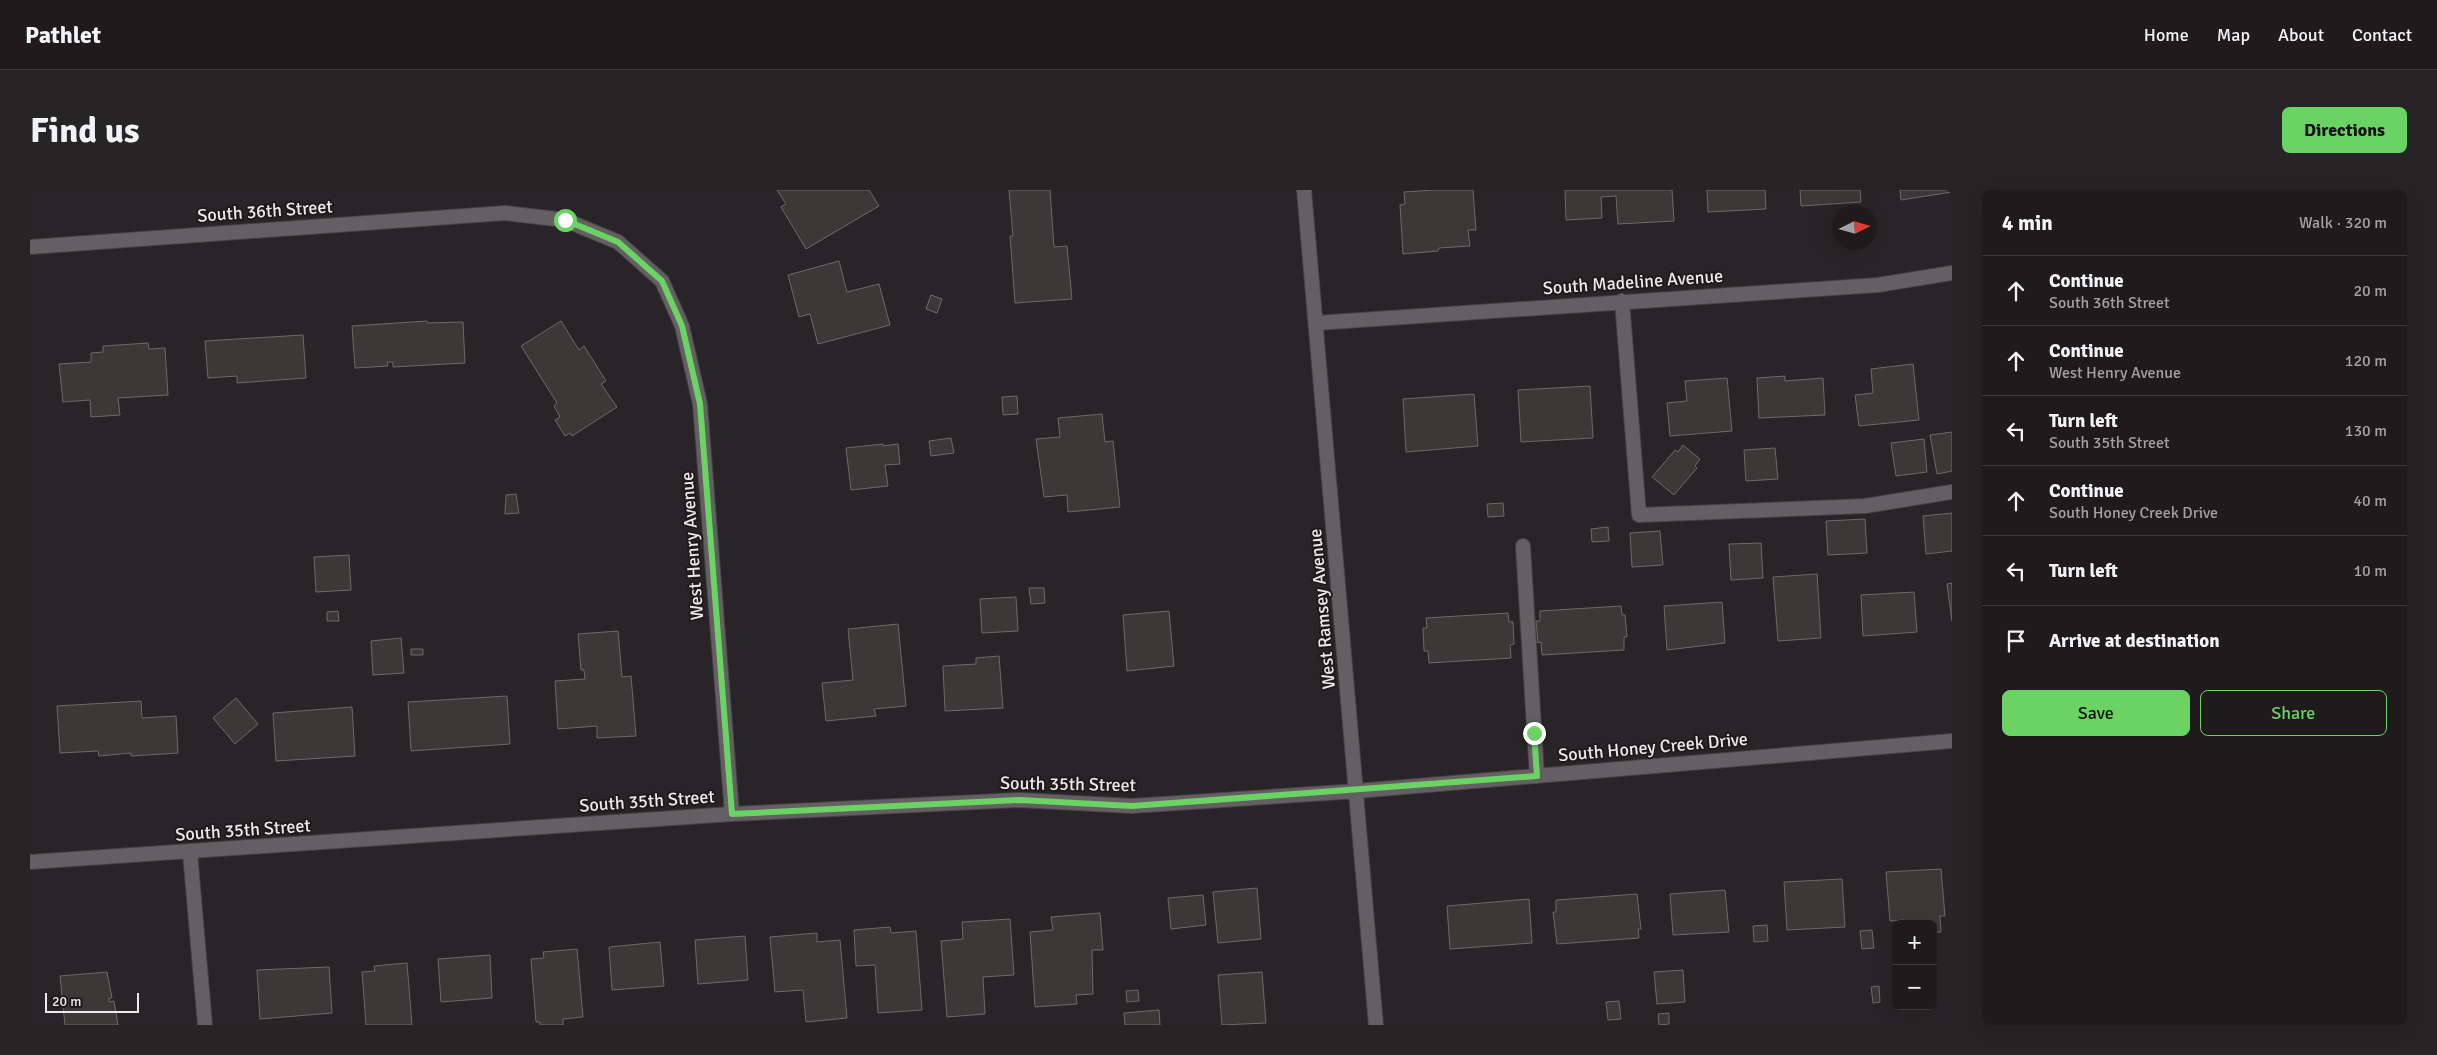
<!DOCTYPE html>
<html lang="en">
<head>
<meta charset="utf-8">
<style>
	:root { --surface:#1f1b1d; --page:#272426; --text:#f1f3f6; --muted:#a1a1a4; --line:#3c393b; --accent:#6bd363 }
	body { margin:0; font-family:Signika,sans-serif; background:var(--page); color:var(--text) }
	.controls { position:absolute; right:15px; bottom:15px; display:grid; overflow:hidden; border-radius:8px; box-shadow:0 5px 20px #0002 }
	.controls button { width:45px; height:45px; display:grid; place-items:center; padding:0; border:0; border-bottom:1px solid var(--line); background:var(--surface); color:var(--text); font:25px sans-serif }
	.compass { position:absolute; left:1802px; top:15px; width:45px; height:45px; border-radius:50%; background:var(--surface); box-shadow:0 5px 20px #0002; rotate:85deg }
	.scale { position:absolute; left:15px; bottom:12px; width:94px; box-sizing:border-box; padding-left:5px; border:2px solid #ece9eb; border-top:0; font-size:14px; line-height:18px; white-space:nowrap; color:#ece9eb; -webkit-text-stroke:4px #1f1b1d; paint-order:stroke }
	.stop { position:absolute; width:15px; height:15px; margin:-11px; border:4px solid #6bd363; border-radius:50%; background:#fff }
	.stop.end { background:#6bd363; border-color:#fff; box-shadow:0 1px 5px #0008 }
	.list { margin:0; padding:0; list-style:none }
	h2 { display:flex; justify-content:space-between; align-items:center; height:65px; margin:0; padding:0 20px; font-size:21px }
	h2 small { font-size:16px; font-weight:400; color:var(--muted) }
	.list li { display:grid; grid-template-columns:32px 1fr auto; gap:15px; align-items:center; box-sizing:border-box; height:70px; padding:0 20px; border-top:1px solid var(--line) }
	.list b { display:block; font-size:19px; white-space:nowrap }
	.list p { margin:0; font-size:16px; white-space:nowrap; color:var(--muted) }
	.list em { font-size:16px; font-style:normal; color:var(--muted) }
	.actions { display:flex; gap:10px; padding:15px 20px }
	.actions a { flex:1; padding:11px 0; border:1px solid var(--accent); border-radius:8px; text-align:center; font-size:18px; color:var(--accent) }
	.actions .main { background:var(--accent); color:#111 }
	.icon { flex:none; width:28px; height:28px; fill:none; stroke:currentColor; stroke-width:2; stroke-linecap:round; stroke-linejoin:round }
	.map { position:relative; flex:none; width:1922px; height:835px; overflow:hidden; border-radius:8px }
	header { display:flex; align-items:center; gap:30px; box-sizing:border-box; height:70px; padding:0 25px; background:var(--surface); border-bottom:1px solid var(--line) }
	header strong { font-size:24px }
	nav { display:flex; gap:28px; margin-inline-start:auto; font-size:18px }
	.intro { display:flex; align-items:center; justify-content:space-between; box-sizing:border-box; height:120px; padding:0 30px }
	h1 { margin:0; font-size:35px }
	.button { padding:12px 22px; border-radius:8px; background:var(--accent); color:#111; font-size:18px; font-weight:700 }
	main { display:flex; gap:30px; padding:0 30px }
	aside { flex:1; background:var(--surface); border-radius:8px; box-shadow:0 5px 20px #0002 }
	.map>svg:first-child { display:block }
	.building { fill:#3d3838; stroke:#6f6969 }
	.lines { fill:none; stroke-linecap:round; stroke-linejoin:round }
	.service-casing { stroke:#464345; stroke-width:16 }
	.minor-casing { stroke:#464345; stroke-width:16 }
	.tertiary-casing { stroke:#464345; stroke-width:16 }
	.service { stroke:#645f62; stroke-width:14 }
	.minor { stroke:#645f62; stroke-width:14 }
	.tertiary { stroke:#645f62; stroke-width:14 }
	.route { stroke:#6bd363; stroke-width:6 }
	.labels { text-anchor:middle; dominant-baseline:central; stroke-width:4; stroke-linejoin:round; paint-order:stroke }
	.street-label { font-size:18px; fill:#ece9eb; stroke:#1f1b1d }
</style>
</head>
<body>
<header>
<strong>Pathlet</strong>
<nav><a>Home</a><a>Map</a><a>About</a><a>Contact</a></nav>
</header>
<div class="intro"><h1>Find us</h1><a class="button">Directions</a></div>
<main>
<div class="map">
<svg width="1922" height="835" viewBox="0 0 1922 835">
	<rect width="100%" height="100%" fill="#292427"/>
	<!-- building -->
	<path class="building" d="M747,0H839L849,16L776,59L751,17L756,14Z
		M979,0H1020L1024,57L1037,56L1042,109L985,113L980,46H983Z
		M1404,0H1443L1446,40H1438L1440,56L1409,58L1408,61L1373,64L1370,15L1375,14L1374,2Z
		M1535,0H1642L1644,31L1588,34L1586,6L1571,7L1572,28L1536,30Z
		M1677,0H1735L1736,19L1678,22Z
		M1770,0H1830L1831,12L1771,16Z
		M1870,0H1922V2L1871,10Z
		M809,71L817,102L849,94L860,135L788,154L780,124L769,127L758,85Z
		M901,105L912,109L907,123L896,119Z
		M397,131V133L433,132L435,173L363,177V172H357L358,176L325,178L322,136Z
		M531,131L549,160L554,156L576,191L571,194L587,217L542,246L540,243L535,246L525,230L530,227L524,216L527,213L491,156Z
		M273,145L276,188L207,193V186L178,188L175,151Z
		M118,153L119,159L135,158L138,205L88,208L90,225L61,227L60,210L33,212L29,174L61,172V163L73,162V156Z
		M1883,174L1889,230L1829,236L1825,205L1843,203L1841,179Z
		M1755,186V191L1793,188L1795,225L1729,228L1727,188Z
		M1697,188L1702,241L1640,246L1637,213L1657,211L1655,191Z
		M1560,196L1563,248L1491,252L1488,200Z
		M1444,204L1448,256L1376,262L1373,209Z
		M987,206L988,224L973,225L972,207Z
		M1072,224L1075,252L1083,251L1090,317L1038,322L1037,305L1014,307L1006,249L1030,247L1028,228Z
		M1922,242V281L1907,284L1900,245Z
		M921,248L924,263L901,266L899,251Z
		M1894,249L1897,282L1866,286L1861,253Z
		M853,254V256L868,254L870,274L855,275L858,296L821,300L816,258Z
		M1653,255L1670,269L1665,276L1667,278L1644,305L1622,287L1645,260L1648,262Z
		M1745,258L1748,289L1716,291L1714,260Z
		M486,304L489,323L475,324L476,305Z
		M1473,313L1474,326L1458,327L1457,314Z
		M1922,323V361L1896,364L1893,326Z
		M1835,329L1837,363L1798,365L1796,331Z
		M1578,337L1579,351L1562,352L1561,339Z
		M1630,341L1633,375L1602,377L1600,343Z
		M1731,353L1733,388L1701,390L1699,354Z
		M319,365L321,400L286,402L284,367Z
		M1787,384L1791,448L1748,451L1743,387Z
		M1922,393V431L1917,394Z
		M999,398H1014L1015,413L1001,414Z
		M1884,402L1887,442L1833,446L1831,405Z
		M986,407L988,441L952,443L950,409Z
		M1692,412L1695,453L1637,460L1634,416Z
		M1591,416L1592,425H1595L1597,447H1594V460L1512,465L1511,452L1508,453L1506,431H1510V421Z
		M308,421L309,431H297V422Z
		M1139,421L1144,476L1097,481L1093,425Z
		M1478,423L1479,432H1483L1484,454L1480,455L1481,468L1399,473L1398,461H1394L1393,438H1397L1396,428Z
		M868,434L876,516L844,519L846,526L796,531L792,493L823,490L818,439Z
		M588,441L592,487L601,486L606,546L567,548V536L528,539L525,491L555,489L554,480H551L548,444Z
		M371,448L374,483L343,485L341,451Z
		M381,459H393V465H381Z
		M969,466L973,518L915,521L913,476L946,474V468Z
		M477,506L480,554L381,561L378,512Z
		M206,508L228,534L205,554L183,528Z
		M111,511L112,528L146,526L148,563L101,566V563L69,566L68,561L30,563L27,516Z
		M322,517L325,566L246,571L243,523Z
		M1911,679L1915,726H1910L1911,742H1903V734H1875L1874,730L1860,731L1856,682Z
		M1812,689L1815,737L1757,740L1754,692Z
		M1227,698L1231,749L1188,753L1183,702Z
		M1695,700L1699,742L1643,745L1640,704Z
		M1607,704L1611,739H1608L1609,748L1527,754L1523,722H1526V710Z
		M1173,705L1176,735L1141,739L1138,708Z
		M1499,709L1502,753L1420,759L1417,716Z
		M1070,723L1073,760H1062L1063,804L1046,805L1047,814L1005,817L1000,742L1023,740L1021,727Z
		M980,729L984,785L953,787L955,824L917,827L911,751L933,749L932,732Z
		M1737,735L1738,751L1724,752L1723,736Z
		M860,737L861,743L886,741L892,820L848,823L845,775L826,776L824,740Z
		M1842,740L1844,758L1832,759L1830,741Z
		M787,743V752L810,750L817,828L776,832L773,800L745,802L740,747Z
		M715,746L718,790L668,794L665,750Z
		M630,752L634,796L582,800L579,757Z
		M547,759L553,827L533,829V835H510V832H506L501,769L514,768L513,762Z
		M460,765L462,808L411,812L408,769Z
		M377,773L382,835H336L332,782L345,781L344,776Z
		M299,777L302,823L230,829L227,780Z
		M1653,780L1655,812L1627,814L1624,782Z
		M77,782L82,808H79V812L84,811L88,835H35L30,786Z
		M1232,782L1236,833L1192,835L1188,785Z
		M1849,796L1850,812L1843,813L1841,797Z
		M1108,800L1109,811L1097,812L1096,801Z
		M1589,811L1591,829L1578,830L1576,812Z
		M1129,820L1130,835H1095L1094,823Z
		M1639,823V834L1629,835L1628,824Z"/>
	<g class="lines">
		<defs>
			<path id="service" d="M1592,111L1609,325L1835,316L1922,302
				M1493,356L1507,586"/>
			<path id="minor" d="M0,57L475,23L535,30L588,52L632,91L652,136L670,214L702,624
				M1286,133L1848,95L1922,83
				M1327,601L1922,551
				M160,663L175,835"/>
			<path id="tertiary" d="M1274,0L1346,835
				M0,672L702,624L990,610L1102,616L1327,601"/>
		</defs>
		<!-- service casing -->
		<use href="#service" class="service-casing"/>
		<!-- minor casing -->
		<use href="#minor" class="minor-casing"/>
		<!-- tertiary casing -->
		<use href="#tertiary" class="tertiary-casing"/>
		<!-- service -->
		<use href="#service" class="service"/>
		<!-- minor -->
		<use href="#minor" class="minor"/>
		<!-- tertiary -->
		<use href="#tertiary" class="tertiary"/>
	</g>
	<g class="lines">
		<!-- route -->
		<path class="route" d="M535,30L588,52L632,91L652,136L670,214L702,624L990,610L1102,616L1507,586L1504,543"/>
	</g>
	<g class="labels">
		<!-- street labels -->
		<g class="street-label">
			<text transform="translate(235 21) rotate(-4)">South 36th Street</text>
			<text transform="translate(1603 92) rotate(-4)">South Madeline Avenue</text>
			<text transform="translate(662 356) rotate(-94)">West Henry Avenue</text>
			<text transform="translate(1292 419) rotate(-95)">West Ramsey Avenue</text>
			<text transform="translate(1623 557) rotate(-5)">South Honey Creek Drive</text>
			<text transform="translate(1038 594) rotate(1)">South 35th Street</text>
			<text transform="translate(617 611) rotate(-4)">South 35th Street</text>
			<text transform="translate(213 640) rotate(-4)">South 35th Street</text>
		</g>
	</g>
</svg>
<div class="controls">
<button>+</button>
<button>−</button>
</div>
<svg class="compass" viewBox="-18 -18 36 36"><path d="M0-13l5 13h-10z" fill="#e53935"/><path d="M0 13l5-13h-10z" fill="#a1a1a4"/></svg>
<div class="scale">20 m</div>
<div class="stop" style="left:535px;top:30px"></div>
<div class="stop end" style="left:1504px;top:543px"></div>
</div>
<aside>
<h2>4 min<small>Walk · 320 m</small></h2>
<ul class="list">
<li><svg class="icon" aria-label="ahead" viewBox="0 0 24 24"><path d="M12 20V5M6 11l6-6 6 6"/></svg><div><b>Continue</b><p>South 36th Street</p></div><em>20 m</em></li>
<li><svg class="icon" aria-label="ahead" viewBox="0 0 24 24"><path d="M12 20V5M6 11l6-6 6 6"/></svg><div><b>Continue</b><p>West Henry Avenue</p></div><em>120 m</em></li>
<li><svg class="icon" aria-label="left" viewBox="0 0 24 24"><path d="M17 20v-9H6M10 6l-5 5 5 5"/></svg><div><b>Turn left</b><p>South 35th Street</p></div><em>130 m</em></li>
<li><svg class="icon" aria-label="ahead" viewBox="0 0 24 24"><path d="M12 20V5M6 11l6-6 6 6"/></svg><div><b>Continue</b><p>South Honey Creek Drive</p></div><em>40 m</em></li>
<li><svg class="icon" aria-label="left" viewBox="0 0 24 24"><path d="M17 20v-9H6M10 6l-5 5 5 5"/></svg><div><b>Turn left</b></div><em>10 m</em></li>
<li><svg class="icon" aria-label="arrive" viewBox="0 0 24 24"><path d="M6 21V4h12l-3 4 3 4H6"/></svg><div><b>Arrive at destination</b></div></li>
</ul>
<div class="actions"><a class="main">Save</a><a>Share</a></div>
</aside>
</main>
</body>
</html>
